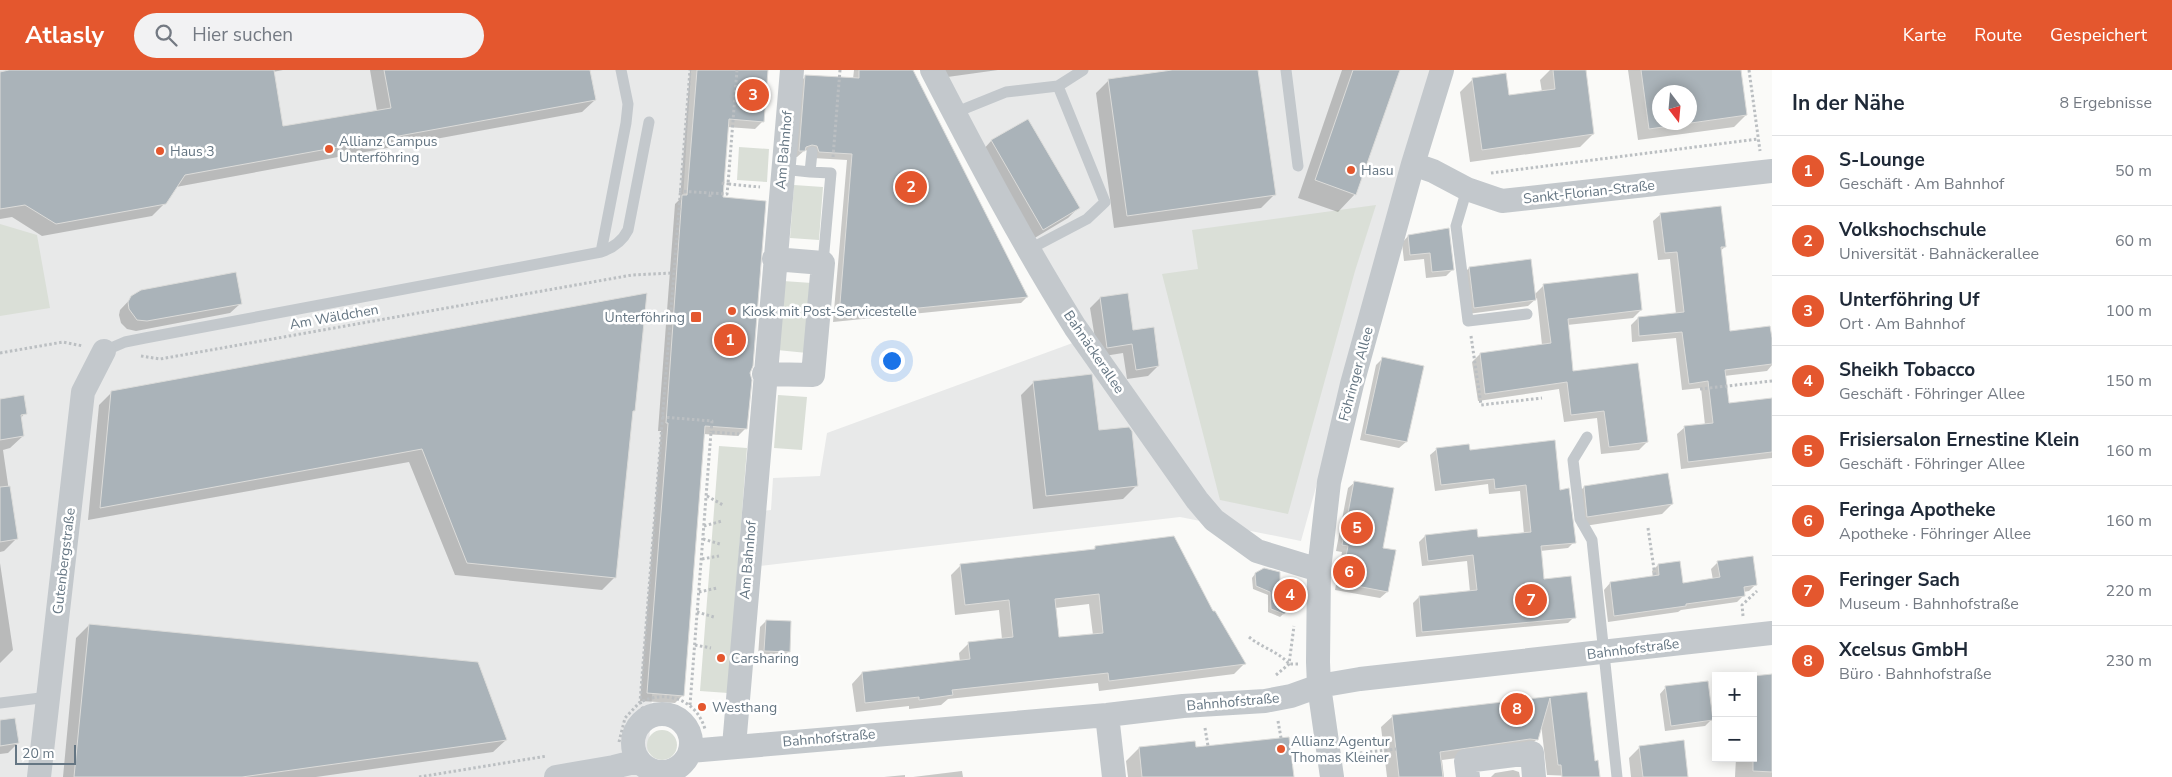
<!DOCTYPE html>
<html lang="de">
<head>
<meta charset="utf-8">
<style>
	:root { --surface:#fff; --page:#f2f2f3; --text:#1f2937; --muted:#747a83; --line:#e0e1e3; --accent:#e4572e }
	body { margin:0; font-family:"Nunito Sans",sans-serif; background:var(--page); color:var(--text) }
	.controls { position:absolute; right:15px; bottom:15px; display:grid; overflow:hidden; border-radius:0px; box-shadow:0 2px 12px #0003 }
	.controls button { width:45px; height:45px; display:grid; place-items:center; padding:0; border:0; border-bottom:1px solid var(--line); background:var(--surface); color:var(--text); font:25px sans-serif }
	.compass { position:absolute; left:1652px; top:15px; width:45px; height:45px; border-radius:50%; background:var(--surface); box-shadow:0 2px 12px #0003; rotate:164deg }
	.scale { position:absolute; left:15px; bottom:12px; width:61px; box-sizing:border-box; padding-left:5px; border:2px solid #657683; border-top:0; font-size:14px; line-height:18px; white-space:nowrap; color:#657683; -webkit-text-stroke:4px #fff; paint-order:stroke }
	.you { position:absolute; left:891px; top:290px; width:18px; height:18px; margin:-12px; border:4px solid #fff; border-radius:50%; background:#1a73e8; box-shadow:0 0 0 8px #1a73e833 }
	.badge { display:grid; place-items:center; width:32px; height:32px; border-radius:50%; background:var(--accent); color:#fff; font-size:16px; font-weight:700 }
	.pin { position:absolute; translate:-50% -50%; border:2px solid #fff; box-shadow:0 1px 5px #0006 }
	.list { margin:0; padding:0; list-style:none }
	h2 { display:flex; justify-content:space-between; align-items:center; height:65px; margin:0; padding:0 20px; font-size:21px }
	h2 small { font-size:16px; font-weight:400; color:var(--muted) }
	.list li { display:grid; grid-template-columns:32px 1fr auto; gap:15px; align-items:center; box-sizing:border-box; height:70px; padding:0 20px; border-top:1px solid var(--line) }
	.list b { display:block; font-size:19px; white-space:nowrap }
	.list p { margin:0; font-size:16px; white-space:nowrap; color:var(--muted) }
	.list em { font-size:16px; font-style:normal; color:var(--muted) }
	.icon { flex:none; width:28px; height:28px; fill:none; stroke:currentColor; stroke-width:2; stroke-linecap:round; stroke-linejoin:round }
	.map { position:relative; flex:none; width:1772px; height:707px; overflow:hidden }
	header { display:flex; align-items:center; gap:30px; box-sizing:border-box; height:70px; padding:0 25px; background:var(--accent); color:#fff }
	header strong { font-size:24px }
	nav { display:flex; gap:28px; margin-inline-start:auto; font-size:18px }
	.search { width:350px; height:45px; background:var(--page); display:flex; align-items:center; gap:12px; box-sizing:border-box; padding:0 18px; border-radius:28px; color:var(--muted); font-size:19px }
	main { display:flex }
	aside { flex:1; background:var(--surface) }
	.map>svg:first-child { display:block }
	.built { fill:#e8e9e9 }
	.green { fill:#dadfd7 }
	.shadow { fill:#0003; fill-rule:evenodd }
	.building { fill:#aab3b9; stroke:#dcdcda; fill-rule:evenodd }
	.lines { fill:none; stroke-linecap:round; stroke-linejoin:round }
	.path { stroke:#bbbfc2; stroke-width:3; stroke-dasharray:2.5 2.5; stroke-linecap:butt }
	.service { stroke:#c3c8cc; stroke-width:11 }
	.minor { stroke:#c3c8cc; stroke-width:24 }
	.poi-dot { fill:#e4572e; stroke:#fff; stroke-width:2 }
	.labels { text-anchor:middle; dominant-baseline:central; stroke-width:5; stroke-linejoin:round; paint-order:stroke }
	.poi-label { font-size:14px; fill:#657683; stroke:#fff; text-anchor:start }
	.street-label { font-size:14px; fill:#657683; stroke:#fff }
</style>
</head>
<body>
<header>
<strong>Atlasly</strong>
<div class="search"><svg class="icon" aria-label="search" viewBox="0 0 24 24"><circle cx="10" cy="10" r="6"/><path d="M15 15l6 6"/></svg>Hier suchen</div>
<nav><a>Karte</a><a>Route</a><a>Gespeichert</a></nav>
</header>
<main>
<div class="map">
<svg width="1772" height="707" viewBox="0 0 1772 707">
	<rect width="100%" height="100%" fill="#fafaf8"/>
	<!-- built -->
	<path class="built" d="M0,0H691L647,707H0Z
		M934,0H1432L1301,471L1180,447L759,496L762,441L771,440L773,408L820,406L827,363L1089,267Z"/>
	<!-- green -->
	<path class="green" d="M739,77L769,79L767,112L737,110Z
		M794,115L823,117L819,170L790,168Z
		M1376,135L1355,201L1288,444L1220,430L1162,204L1198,199L1192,160Z
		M0,154L37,165L50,238L0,246Z
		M783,211L812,213L807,283L777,280Z
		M778,325L807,327L802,380L774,378Z
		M719,376L747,378L728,623L700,621Z
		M647 675a15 15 0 1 1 30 0a15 15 0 1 1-30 0Z"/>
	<!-- shadow -->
	<path class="shadow" d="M18,0H283L273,2L282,58L377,41L370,0H589L595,30L582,42L176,117L165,133L152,146L42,166L12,147L0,149V3Z
		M690,0H767L763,51L755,59L727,57L721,128L749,303L746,358L738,366L703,364L683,625L675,633L640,631L661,361H658L675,134L680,129Z
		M854,0H912L1027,227L1021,233L833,252L847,90L813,88L811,82L805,80L797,87H793L800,12L806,6L853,9Z
		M931,0H998L933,9Z
		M1180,0H1257L1274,125L1261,138L1114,158L1096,23L1109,10Z
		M1342,0H1399L1355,124L1338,142L1298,128Z
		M1550,0H1584L1593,64L1580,77L1470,92L1460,22L1473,9L1508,27L1542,22L1540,10Z
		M1628,0H1739L1746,45L1734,57L1638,70ZM1660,22H1690V52H1660Z
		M1027,51L1078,138L1068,148L1033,169L982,81L991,71Z
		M1661,144L1725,177L1720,181L1729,262L1772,278V295L1767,301L1724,306L1727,334L1772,329V388L1681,399L1677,364L1685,357L1705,355L1701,318L1682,320L1676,268L1632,272L1631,255L1638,248L1676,244L1670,189L1658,190L1653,151Z
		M1408,166L1453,199L1446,206L1426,208L1424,189L1404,191L1402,173Z
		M1469,198L1534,225L1544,215L1641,240L1633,248L1567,255L1572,302L1647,372L1639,380L1601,384L1597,348L1564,352L1559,319L1478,331L1472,292L1480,284L1542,275L1537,228L1528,236L1468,244L1463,204Z
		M136,223L240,234L230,243L136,261L127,259L121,253L119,245L120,240Z
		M1100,228L1132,261L1158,296L1148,306L1127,309L1123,283L1098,287L1090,238Z
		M1382,289L1422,297L1406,372L1399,378L1360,370L1376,295Z
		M1034,312L1098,362L1136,416L1123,429L1033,439L1021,325Z
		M112,322L631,343L615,507L602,520L455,505L409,392L88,450L99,335Z
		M0,330L25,343L20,349L23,366L10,378L3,380L16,469L4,481L0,482Z
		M1437,379L1468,381L1559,421L1574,472L1568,478L1540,481L1543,510L1574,547L1568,553L1416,567L1413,533L1419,527L1470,522L1467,491L1422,496L1419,472L1425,466L1476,468L1524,464L1520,421L1489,424L1488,414L1435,421L1430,385Z
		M1355,412L1381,479L1395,481L1387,522L1380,528L1335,520L1342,482L1336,481L1348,418Z
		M1584,417L1672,434L1662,444L1578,457L1574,427Z
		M1096,477L1213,543L1244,594L1234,604L1099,621L1098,613L948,629L941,635L909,639V636L856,642L852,614L862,603L960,592L959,583L969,573L1002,569L999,540L955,545L951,505L961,495L1092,481ZM1089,534L1093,565L1058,569L1055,538Z
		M1718,492L1756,514L1749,521L1743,522L1744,525L1737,532L1681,540L1678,542L1608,552L1604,520L1610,513L1653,508L1652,501L1658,495L1682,514L1713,510L1711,499Z
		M0,493L13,580L0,593Z
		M1255,504L1278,515L1294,534L1280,547L1268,542V525L1253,519L1252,508Z
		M766,551L789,581L782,588L758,587L760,557Z
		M89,555L506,670L493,682L316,707H63L76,568Z
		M1772,605V707H1735L1736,688H1753Z
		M1666,617L1712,649L1705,656L1665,661L1660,624Z
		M1586,623L1594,692L1599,707L1547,705L1541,654L1536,670L1525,681L1518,680L1442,690L1444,707H1387L1381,657L1393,646Z
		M0,651L18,673L8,683L0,684Z
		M1640,677L1688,707H1631L1629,688Z
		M1139,678L1195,679L1293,707H1128L1126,691Z
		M1513,700L1519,702L1520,707H1491L1495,703Z
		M962,701L963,707H913Z
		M905,705V707H884Z"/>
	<!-- building -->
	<path class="building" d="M9,0H274L283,56L391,38L384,0H590L596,30L185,105L166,134L56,154L25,135L0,139V2Z
		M697,0H768L764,52L729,49L723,127L766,131L753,296L750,303L752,310L747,359L705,356L684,626L647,623L668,353H666L682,125H687Z
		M859,0H913L1028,227L839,246L852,84L819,82L817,76L812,75L806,77L805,81H799L805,5L859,8Z
		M1172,0H1258L1276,125L1127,146L1108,9Z
		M1353,0H1400L1356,125L1315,110Z
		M1553,0H1586L1594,64L1482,80L1472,8L1506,3L1509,25L1555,19Z
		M1641,0H1741L1747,45L1649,59ZM1660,22H1690V52H1660Z
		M1028,49L1080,138L1043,160L991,70Z
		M1721,136L1726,177H1721L1730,261L1770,256L1772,268V294L1725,300L1729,333L1772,328V382L1688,392L1684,356L1713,353L1708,311L1689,314L1682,262L1639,266L1638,247L1684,242L1677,182L1665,183L1660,143Z
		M1449,158L1454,200L1432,202L1430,183L1410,185L1408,165Z
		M1531,189L1536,230L1474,238L1469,197Z
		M236,202L242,234L147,251L137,250L129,239L128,232L131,226L141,220Z
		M1638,203L1642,240L1568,249L1573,301L1638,293L1648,372L1609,377L1604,341L1571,345L1567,312L1485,324L1480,283L1551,273L1543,214Z
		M647,223L635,341H633L616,508L467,493L422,379L100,438L111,321Z
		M1128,223L1133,260L1154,257L1159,296L1136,300L1132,274L1107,278L1100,227Z
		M1382,287L1424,296L1407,372L1365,364Z
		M1092,304L1099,360L1129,357L1132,361L1138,416L1046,426L1033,311Z
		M24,325L27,344L21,345L24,366L0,370V329Z
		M1555,370L1560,420L1569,418L1576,473L1541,476L1544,509L1571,506L1576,548L1422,562L1419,526L1477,520L1473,485L1428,491L1425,465L1477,459L1478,467L1531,462L1526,415L1495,419L1494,409L1441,415L1436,378L1469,374L1470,380Z
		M1668,403L1673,434L1587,447L1584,416Z
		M1354,411L1394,418L1383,478L1396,480L1388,522L1341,513L1348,476L1342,475Z
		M10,416L18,469L0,472V417Z
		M1174,466L1213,541H1215L1246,594L1109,611L1108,603L952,620L953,625L919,630V627L865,633L862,602L970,589L968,572L1013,567L1009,530L965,535L960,494L1095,479V476ZM1099,524L1103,563L1059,567L1055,529Z
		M1753,486L1757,515L1744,517L1745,526L1686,534V536L1614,546L1610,512L1659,505L1658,494L1680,491L1683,513L1720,507L1717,491Z
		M1264,498L1280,502V515L1296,523V534L1284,544L1271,539L1270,522L1256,516L1255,503Z
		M766,550L791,551L790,582L764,581Z
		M89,554L478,592L507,670L242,707H74Z
		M1772,604V702L1753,701V606Z
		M1708,611L1713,650L1671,656L1665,616Z
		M1587,622L1595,691L1598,690L1600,707H1562L1561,695H1558L1550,628L1538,670L1530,669L1440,682L1443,707H1399L1392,645Z
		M15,648L19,673L0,676V650Z
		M1289,667L1294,707H1142L1139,677L1195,671L1196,677Z
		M1684,670L1688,707H1643L1639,676Z"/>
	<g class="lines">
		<!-- path -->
		<path class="path" d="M737,0L728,114L760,117
			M1749,0L1760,81
			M833,87L840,0
			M1491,103L1758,69
			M679,121L710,123
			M710,127V123L727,124L728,114L720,113
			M903,240V246
			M1471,266L1481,335L1542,328
			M0,283L63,272L83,276
			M141,286L160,289L632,205L673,203
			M1700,319L1772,311
			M662,347L712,351L711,362
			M707,426L723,435
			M704,456L722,451
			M1648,458L1655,506
			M703,469L720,474
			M702,489L719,486
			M699,522L717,518
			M697,542L714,547
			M1743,546L1742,535L1757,521
			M1249,567C1262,578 1278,581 1289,594H1298
			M695,575L711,578
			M1276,605L1289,594L1294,556
			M690,635L711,362L739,364
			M647,648L640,632C667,620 696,629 705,659
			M1278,651L1281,668
			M1205,658L1208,676
			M619,672L625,648L640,632L690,0
			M1350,684L1396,679
			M419,707L547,686"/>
		<!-- service -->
		<path class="service" d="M1286,0L1298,96
			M954,43L1006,22L1058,16L1083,0
			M782,99L810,102L812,82
			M810,102L831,103L823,193
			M1467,119L1456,156L1468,251L1527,244
			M1028,180L1087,149L1105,132L1058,16
			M601,182L626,53L628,34L621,0
			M104,281L125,272L145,268L601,182C613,178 622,172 628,160L649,52
			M1587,367L1573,390L1580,449L1592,470L1617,707
			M0,633L48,627"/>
		<!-- minor -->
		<path class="minor" d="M932,0C977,87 1023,174 1075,257L1197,430L1214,450L1257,481L1319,500
			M1413,94L1433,101L1467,119L1502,131L1772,101
			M764,304L813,305L823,193L774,189
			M633 673a29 29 0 1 1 58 0a29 29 0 1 1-58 0Z
			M1107,645L1114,707
			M734,676L792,0
			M690,681L1107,645L1183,636L1265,631L1291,626L1319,616L1360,609L1772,563
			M39,707L83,322L104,281
			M556,707L614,697L638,691
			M1332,707L1319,616L1318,592L1319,500L1329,412L1352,314L1413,94L1442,0
			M1468,707L1466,691L1532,683L1534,707"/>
	</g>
	<!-- markers -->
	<g class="poi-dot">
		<circle cx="329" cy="79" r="5"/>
		<circle cx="160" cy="81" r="5"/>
		<circle cx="1351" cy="100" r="5"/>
		<circle cx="732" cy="241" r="5"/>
		<rect x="690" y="241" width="12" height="12" rx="2.5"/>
		<circle cx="721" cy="588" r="5"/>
		<circle cx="702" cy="637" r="5"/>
		<circle cx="1281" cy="679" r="5"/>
	</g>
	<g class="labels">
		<!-- poi labels -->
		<g class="poi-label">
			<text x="339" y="71">Allianz Campus<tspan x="339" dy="16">Unterföhring</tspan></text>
			<text x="170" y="81">Haus 3</text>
			<text x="1361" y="100">Hasu</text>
			<text x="742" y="241">Kiosk mit Post-Servicestelle</text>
			<text x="685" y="247" text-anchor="end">Unterföhring</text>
			<text x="731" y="588">Carsharing</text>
			<text x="712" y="637">Westhang</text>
			<text x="1291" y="671">Allianz Agentur<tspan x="1291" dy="16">Thomas Kleiner</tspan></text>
		</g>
		<!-- street labels -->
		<g class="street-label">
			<text transform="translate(784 80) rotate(-85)">Am Bahnhof</text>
			<text transform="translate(1589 122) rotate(-6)">Sankt-Florian-Straße</text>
			<text transform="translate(334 247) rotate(-10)">Am Wäldchen</text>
			<text transform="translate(1094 282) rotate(56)">Bahnäckerallee</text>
			<text transform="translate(1356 304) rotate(-75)">Föhringer Allee</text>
			<text transform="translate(748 490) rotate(-85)">Am Bahnhof</text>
			<text transform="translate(64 491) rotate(-83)">Gutenbergstraße</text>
			<text transform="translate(1633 579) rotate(-7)">Bahnhofstraße</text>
			<text transform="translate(1233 632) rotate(-5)">Bahnhofstraße</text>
			<text transform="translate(829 668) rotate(-5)">Bahnhofstraße</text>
		</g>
	</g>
</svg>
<div class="controls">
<button>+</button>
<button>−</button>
</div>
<svg class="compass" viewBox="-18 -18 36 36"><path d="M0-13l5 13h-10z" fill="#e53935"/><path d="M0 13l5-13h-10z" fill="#747a83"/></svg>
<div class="scale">20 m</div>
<div class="you"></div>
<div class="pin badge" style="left:730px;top:270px">1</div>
<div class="pin badge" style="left:911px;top:117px">2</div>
<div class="pin badge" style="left:753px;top:25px">3</div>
<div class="pin badge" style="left:1290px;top:525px">4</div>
<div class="pin badge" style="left:1357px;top:458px">5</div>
<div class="pin badge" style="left:1349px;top:502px">6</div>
<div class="pin badge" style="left:1531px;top:530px">7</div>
<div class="pin badge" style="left:1517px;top:639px">8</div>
</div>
<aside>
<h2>In der Nähe<small>8 Ergebnisse</small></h2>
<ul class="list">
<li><span class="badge">1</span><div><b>S-Lounge</b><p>Geschäft · Am Bahnhof</p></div><em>50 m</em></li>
<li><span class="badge">2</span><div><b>Volkshochschule</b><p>Universität · Bahnäckerallee</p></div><em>60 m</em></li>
<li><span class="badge">3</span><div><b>Unterföhring Uf</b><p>Ort · Am Bahnhof</p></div><em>100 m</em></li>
<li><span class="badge">4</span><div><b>Sheikh Tobacco</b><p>Geschäft · Föhringer Allee</p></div><em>150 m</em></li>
<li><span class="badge">5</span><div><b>Frisiersalon Ernestine Klein</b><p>Geschäft · Föhringer Allee</p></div><em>160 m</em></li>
<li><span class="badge">6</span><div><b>Feringa Apotheke</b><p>Apotheke · Föhringer Allee</p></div><em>160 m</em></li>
<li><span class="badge">7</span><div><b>Feringer Sach</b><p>Museum · Bahnhofstraße</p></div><em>220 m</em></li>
<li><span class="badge">8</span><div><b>Xcelsus GmbH</b><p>Büro · Bahnhofstraße</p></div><em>230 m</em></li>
</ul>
</aside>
</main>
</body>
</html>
